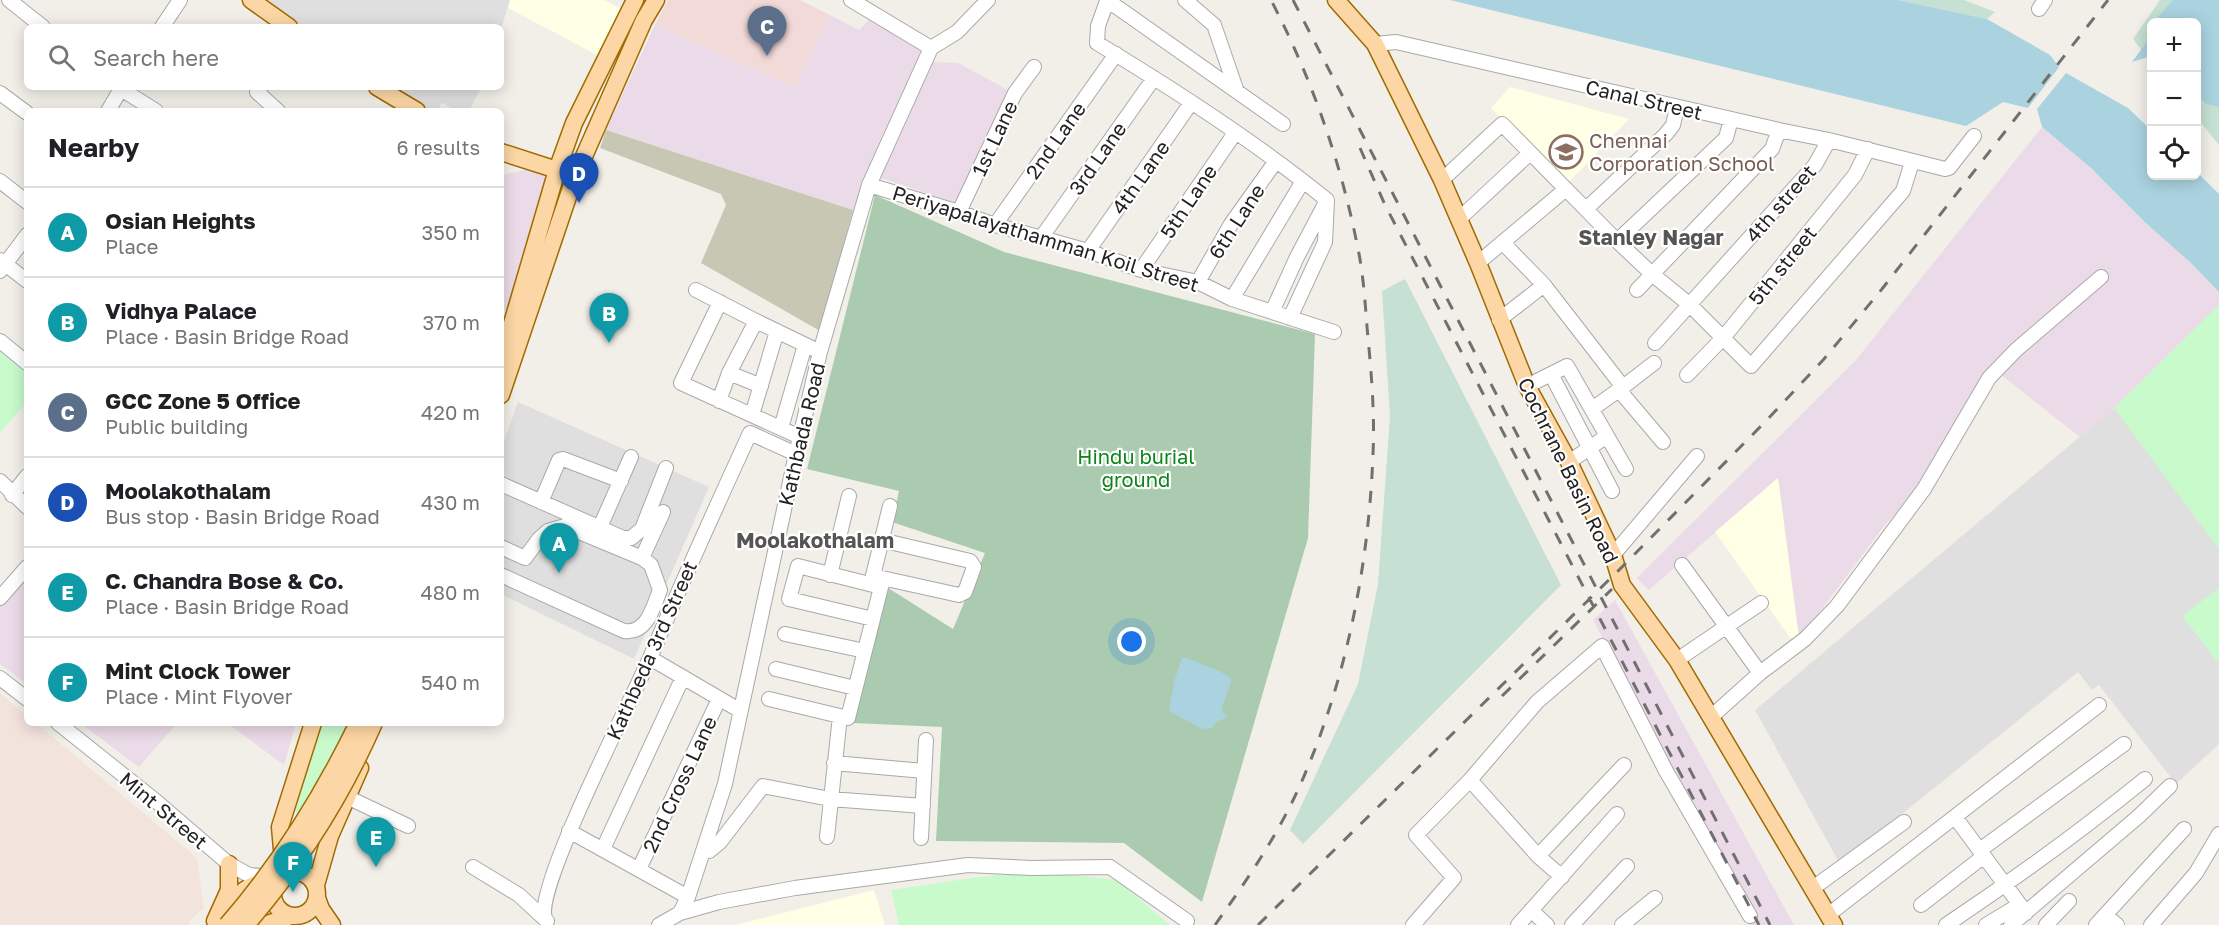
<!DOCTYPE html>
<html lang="en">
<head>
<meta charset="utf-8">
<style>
	:root { --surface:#fff; --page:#f6f6f6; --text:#202124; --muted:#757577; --line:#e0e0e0; --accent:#0b8043 }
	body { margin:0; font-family:"Golos Text",sans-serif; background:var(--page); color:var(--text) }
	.controls { position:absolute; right:18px; top:18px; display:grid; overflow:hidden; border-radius:9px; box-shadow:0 3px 15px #0003 }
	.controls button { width:54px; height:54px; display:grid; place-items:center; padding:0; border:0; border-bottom:2px solid var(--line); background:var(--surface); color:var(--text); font:30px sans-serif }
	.you { position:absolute; left:1132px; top:642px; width:21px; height:21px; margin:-15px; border:4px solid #fff; border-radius:50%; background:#1a73e8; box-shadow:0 0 0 9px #1a73e833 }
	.badge { display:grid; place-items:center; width:39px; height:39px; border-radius:50%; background:var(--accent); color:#fff; font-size:20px; font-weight:700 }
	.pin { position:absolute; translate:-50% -50px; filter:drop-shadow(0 2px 3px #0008) }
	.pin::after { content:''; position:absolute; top:32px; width:21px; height:18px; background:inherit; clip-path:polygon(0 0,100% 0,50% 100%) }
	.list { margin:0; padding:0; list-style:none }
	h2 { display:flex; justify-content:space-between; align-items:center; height:78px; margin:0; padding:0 24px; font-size:26px }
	h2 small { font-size:20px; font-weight:400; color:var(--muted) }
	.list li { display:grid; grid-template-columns:39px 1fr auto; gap:18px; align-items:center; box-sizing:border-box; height:90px; padding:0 24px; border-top:2px solid var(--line) }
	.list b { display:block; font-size:22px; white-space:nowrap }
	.list p { margin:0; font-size:20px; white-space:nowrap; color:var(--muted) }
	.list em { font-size:20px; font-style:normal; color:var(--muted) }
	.icon { flex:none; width:33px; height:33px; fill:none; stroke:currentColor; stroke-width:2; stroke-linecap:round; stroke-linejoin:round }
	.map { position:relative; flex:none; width:2219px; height:925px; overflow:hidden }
	.search { position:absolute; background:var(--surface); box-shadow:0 3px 15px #0003; left:24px; top:24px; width:480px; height:66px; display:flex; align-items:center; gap:15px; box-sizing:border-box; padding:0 21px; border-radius:9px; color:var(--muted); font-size:22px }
	.panel { position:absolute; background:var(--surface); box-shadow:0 3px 15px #0003; left:24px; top:108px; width:480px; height:618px; border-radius:9px }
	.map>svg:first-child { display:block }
	.residential { fill:#e0dfdf }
	.commercial { fill:#f2dad9 }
	.industrial { fill:#ebdbe8 }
	.education { fill:#ffffe5 }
	.military { fill:#f3e3dd }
	.construction { fill:#c7c7b4 }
	.wetland { fill:#c6e0d4 }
	.cemetery { fill:#aacbaf }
	.park { fill:#c8facc }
	.water { fill:#aad3df }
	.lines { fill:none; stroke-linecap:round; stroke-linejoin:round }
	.minor-casing { stroke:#a9a9a9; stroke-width:16 }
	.major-casing { stroke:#a06b00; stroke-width:19 }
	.minor { stroke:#fff; stroke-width:14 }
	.major { stroke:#fcd6a4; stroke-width:16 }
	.rail { stroke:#707070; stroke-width:3; stroke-dasharray:12 12; stroke-linecap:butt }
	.major-bridge-casing { stroke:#a06b00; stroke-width:19; stroke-linecap:butt }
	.major-bridge { stroke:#fcd6a4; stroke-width:16 }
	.labels { text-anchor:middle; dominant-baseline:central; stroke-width:4.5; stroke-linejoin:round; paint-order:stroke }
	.street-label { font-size:20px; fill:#222; stroke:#fff }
	.education-label { font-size:20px; fill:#785e54; stroke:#fff; text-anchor:start }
	.park-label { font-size:20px; fill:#0c8416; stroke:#fff }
	.neighbourhood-label { font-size:21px; font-weight:bold; fill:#555; stroke:#fff }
</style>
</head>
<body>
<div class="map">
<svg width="2219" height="925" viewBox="0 0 2219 925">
	<rect width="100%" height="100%" fill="#f2efe9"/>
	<!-- residential -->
	<path class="residential" d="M263,0H510L501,29V27H303Z
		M390,87H481L469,111H457L442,103L437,111H426Z
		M2219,305V744L2176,784L2099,685L2092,690L2078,672L1840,864L1755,710L2114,408Z
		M518,402L709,487L634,659L501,594V449Z"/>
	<!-- commercial -->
	<path class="commercial" d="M668,0H800L830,15L794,87L655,25Z"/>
	<!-- industrial -->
	<path class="industrial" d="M830,15L859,30L873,15L922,48L853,210L606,130L655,25L794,87Z
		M932,62L958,63L1008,90L956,203L878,177Z
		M2042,127L2091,168L2190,262L2219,292V305L2114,408L2080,437L1990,366L1915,492L1884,526L1810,625L1799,638L1778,478L1649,590L1637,578L1856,360Z
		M526,170L541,172L547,179L507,311L501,308V175Z
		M27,570V684L0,664V603Z
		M1615,600L1794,925H1750L1593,620Z
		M80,723H177L139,767Z
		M227,723H296L284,765Z"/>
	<!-- education -->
	<path class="education" d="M510,0H604L622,9L597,55L508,8Z
		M1510,87L1629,119L1567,184L1491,108Z
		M1778,478L1799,638H1790L1715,532Z
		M874,890L885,925H735Z"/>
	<!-- military -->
	<path class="military" d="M0,693L27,716V723H36L197,858L204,908L191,919L189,925H0Z"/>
	<!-- construction -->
	<path class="construction" d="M606,130L853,210L820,331L701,263L726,205L721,194L600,148Z"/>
	<!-- wetland -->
	<path class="wetland" d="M1898,0H1964L1995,12L1987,19Z
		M2160,0H2219V145L2197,118L2196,22H2152L2151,62L2133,39Z
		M1405,279L1561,585L1303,844L1290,830L1358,684L1378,584L1390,416L1382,291Z"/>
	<!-- cemetery -->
	<path class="cemetery" d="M875,195L1004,252L1315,334L1308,538L1202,902L1124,843L936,841L942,727L853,723L885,586L953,629L985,553L892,522L899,491L807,469Z"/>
	<!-- park -->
	<path class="park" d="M2219,305V549L2114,408Z
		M0,347L27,368V402L0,433Z
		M2219,588V660L2217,661L2182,616Z
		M319,723H352L296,824V802Z
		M1037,871L1117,880L1170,925H899L891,890L979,877Z"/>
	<!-- water -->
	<path class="water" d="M1450,0H1898L1987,19L2050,55L2059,67L2028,108L2003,102L1966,126Z
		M2173,0H2219V107L2206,104L2197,94L2200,70L2197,69L2196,22H2154Z
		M2151,29V56L2132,62L2149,39Z
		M2066,73L2128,108L2151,130L2152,176H2196L2197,172L2219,194V292L2190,262L2147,224L2091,168L2042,127L2037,109Z
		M1182,658H1186L1221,672L1231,678L1230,685L1222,708V711L1228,717L1216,722L1212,728L1202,729L1169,711L1174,682Z"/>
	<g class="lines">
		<defs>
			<path id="minor" d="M9,0L43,27
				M851,0L931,48
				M1107,0L1283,124
				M1185,0L1214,25L1236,89
				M1107,1L1098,26L1097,43C1175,90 1257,143 1327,200L1325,242L1290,318
				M2039,9L2045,0
				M162,27L180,0
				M1375,44L1396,42L1779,130L1829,140L1945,169L1949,168L1974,136
				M118,87L156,111
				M261,87L257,92L278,111
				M0,93L27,113
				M108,111L122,87
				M1442,180L1502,124L1617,241L1652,274L1690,305L1751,366L1903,191L1912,162
				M0,181L27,202
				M869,185L959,212L995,225L1088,251L1141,270L1198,282L1232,299L1334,332
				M1586,209L1666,134L1673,125L1677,107
				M959,212L1015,93L1034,67
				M1459,219L1530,153
				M995,225L1116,54
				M1041,238L1154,78
				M1617,241L1726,138L1731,119
				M1503,243L1544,285L1623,387L1592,409
				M1088,251L1191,103
				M0,260L27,281
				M1478,263L1566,189
				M1141,270L1235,133
				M0,271L27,235
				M1198,282L1231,224L1276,161
				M696,290L756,321L820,352
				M1637,290L1772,149L1779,130
				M1232,299L1303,181
				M720,302L681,383L800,437
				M1272,312L1297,257L1325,204
				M1499,320L1544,285
				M0,341L27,363
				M1655,343L1815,165L1829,140
				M729,373L761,386
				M1551,374L1612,491
				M1687,375L1723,338L1855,175L1868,149
				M1527,386L1567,366L1607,436L1569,462
				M1623,387L1654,363
				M1619,390L1663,442
				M719,401L729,373L756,321
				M752,415L777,331
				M781,428L805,345
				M1607,436L1626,469
				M0,481L27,507
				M501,484L623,538H631L642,529L666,468
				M12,495L27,476
				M541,502L559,460L563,459L621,481
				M600,527L631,457
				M501,547L525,558L539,539L548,531L565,526L642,558L663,512
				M1613,555L1697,456
				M1682,565L1760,673
				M501,575L624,631C647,634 653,608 660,590L651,565L642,558
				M830,575L849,496
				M873,576L959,595L965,592L974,567L970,561L881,540
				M871,584L890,506
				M0,598L27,567
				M785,634L865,651
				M650,658L739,710
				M1677,660L1761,603
				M776,669L855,688
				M0,678L27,699
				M769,699L848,718L881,587L798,566L789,599L873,619
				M1711,717L1760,673L1805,639L1837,606L1924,489L1989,378L2016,350L2101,277
				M58,723L157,802L229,864L249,875L274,877
				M834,763L924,771
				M1470,780L1538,856L1562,877
				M347,797L408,826
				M1955,817L2026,913
				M569,831L688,897
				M827,837L840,716
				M921,838L926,740
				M603,849L683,677
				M704,850L709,851L720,842L763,786L830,799L923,806
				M1980,850L2124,744
				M1538,856L1624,765
				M473,867L519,895L547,921
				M639,869L719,699
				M1813,888L1904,822
				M1921,905L1984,856
				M1531,910L1547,925
				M680,913L719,902L795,888L968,865L1031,868L1110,867L1187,921
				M1828,915L2099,705
				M2105,915L2117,925
				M545,918C534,889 633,697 650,658C682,582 716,507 750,433L796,454
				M659,925L680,913L688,897L725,784L796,454L820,352L869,185L931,48L957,32L988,0
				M1413,925L1454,878L1416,835L1470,780L1537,702L1602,646L1666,771L1750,916
				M1518,925L1617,814
				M1572,925L1627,866
				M1622,925L1655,898
				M1946,925C2015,879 2081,831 2145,779
				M1986,925L2019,905
				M2011,925L2139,816L2170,786
				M2046,925L2069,901
				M2096,925L2184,829
				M2151,925L2196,873L2219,834"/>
			<path id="major" d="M251,0L289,27
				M1336,0L1375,44L1442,180L1478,263L1527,386L1569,462L1613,555L1622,585L1677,660L1834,925
				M377,87L417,111
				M501,152L557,170
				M501,361L557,170L574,123L635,0
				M501,395L574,179L644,20L656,0
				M283,860L280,827L313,723
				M229,864V890L215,921L234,925
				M273 894a22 22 0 1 1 44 0a22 22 0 1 1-44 0Z
				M316,885L330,836L360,768
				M317,898L321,909L332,925
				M224,911C236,898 247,882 265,884
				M264,925L291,916"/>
		</defs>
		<!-- minor casing -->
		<use href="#minor" class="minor-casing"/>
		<!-- major casing -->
		<use href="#major" class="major-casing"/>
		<!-- minor -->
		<use href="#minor" class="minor"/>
		<!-- major -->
		<use href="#major" class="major"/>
		<!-- rail -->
		<path class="rail" d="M1293,0L1770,925
			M1360,148L1385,205L1759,925
			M1502,696L1612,589
			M1215,925C1250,876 1284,826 1307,769C1348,671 1369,561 1373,454C1375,412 1371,369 1367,327C1365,300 1363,271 1357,244C1340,159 1311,77 1271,0
			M1258,925L1621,568L1765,422L1824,359L1882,289L2108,0"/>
		<defs>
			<path id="major-bridge" d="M227,925C281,863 322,797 358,723
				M246,925C298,865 342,796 374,723"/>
		</defs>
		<!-- major-bridge casing -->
		<use href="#major-bridge" class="major-bridge-casing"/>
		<!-- major-bridge -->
		<use href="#major-bridge" class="major-bridge"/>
	</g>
	<!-- icons -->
	<defs>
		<symbol id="school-ring" viewBox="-11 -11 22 22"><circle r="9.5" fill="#fff" stroke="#8d6e63" stroke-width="1.5"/><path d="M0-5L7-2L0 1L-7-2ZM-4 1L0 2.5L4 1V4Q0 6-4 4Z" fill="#8d6e63"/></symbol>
	</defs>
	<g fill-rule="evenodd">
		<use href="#school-ring" x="1547" y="133" width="38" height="38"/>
	</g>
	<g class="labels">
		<!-- street labels -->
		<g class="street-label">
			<text transform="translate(1644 99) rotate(13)">Canal Street</text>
			<text transform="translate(994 138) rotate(-65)">1st Lane</text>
			<text transform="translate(1055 140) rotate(-55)">2nd Lane</text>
			<text transform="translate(1097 158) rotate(-55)">3rd Lane</text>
			<text transform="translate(1140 177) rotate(-55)">4th Lane</text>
			<text transform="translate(1188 201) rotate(-56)">5th Lane</text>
			<text transform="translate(1780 203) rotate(-49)">4th street</text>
			<text transform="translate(1236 221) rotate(-57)">6th Lane</text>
			<text transform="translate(1046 238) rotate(17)">Periyapalayathamman Koil Street</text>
			<text transform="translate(1782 265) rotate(-51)">5th street</text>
			<text transform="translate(801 434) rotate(-77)">Kathbada Road</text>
			<text transform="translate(1569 470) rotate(64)">Cochrane Basin Road</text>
			<text transform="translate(651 650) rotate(-66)">Kathbeda 3rd Street</text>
			<text transform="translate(679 784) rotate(-65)">2nd Cross Lane</text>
			<text transform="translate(164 810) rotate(40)">Mint Street</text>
		</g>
		<!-- education labels -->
		<g class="education-label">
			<text x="1589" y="140">Chennai<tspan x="1589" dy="23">Corporation School</tspan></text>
		</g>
		<!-- park labels -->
		<g class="park-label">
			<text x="1136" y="456">Hindu burial<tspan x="1136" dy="23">ground</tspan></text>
		</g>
		<!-- neighbourhood labels -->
		<g class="neighbourhood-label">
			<text x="1651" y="237">Stanley Nagar</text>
			<text x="815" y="540">Moolakothalam</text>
		</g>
	</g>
</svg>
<div class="controls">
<button>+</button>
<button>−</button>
<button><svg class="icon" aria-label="locate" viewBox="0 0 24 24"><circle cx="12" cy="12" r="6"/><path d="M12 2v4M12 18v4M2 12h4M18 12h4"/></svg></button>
</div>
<div class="you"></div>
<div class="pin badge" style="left:559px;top:573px;background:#0f9aa8">A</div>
<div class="pin badge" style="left:609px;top:343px;background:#0f9aa8">B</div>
<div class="pin badge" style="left:767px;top:56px;background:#5c6f8a">C</div>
<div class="pin badge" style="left:579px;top:203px;background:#1a4fb4">D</div>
<div class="pin badge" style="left:376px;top:867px;background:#0f9aa8">E</div>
<div class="pin badge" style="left:293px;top:892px;background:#0f9aa8">F</div>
<div class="search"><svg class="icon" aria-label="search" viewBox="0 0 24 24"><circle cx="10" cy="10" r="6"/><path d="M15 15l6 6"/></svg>Search here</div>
<section class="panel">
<h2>Nearby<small>6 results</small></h2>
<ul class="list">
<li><span class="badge" style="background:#0f9aa8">A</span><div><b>Osian Heights</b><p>Place</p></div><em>350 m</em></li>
<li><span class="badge" style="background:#0f9aa8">B</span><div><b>Vidhya Palace</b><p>Place · Basin Bridge Road</p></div><em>370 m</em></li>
<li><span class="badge" style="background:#5c6f8a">C</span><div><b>GCC Zone 5 Office</b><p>Public building</p></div><em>420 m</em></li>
<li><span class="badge" style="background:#1a4fb4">D</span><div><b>Moolakothalam</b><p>Bus stop · Basin Bridge Road</p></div><em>430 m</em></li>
<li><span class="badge" style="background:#0f9aa8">E</span><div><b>C. Chandra Bose &amp; Co.</b><p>Place · Basin Bridge Road</p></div><em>480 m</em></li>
<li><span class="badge" style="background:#0f9aa8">F</span><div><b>Mint Clock Tower</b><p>Place · Mint Flyover</p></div><em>540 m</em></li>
</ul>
</section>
</div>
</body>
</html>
